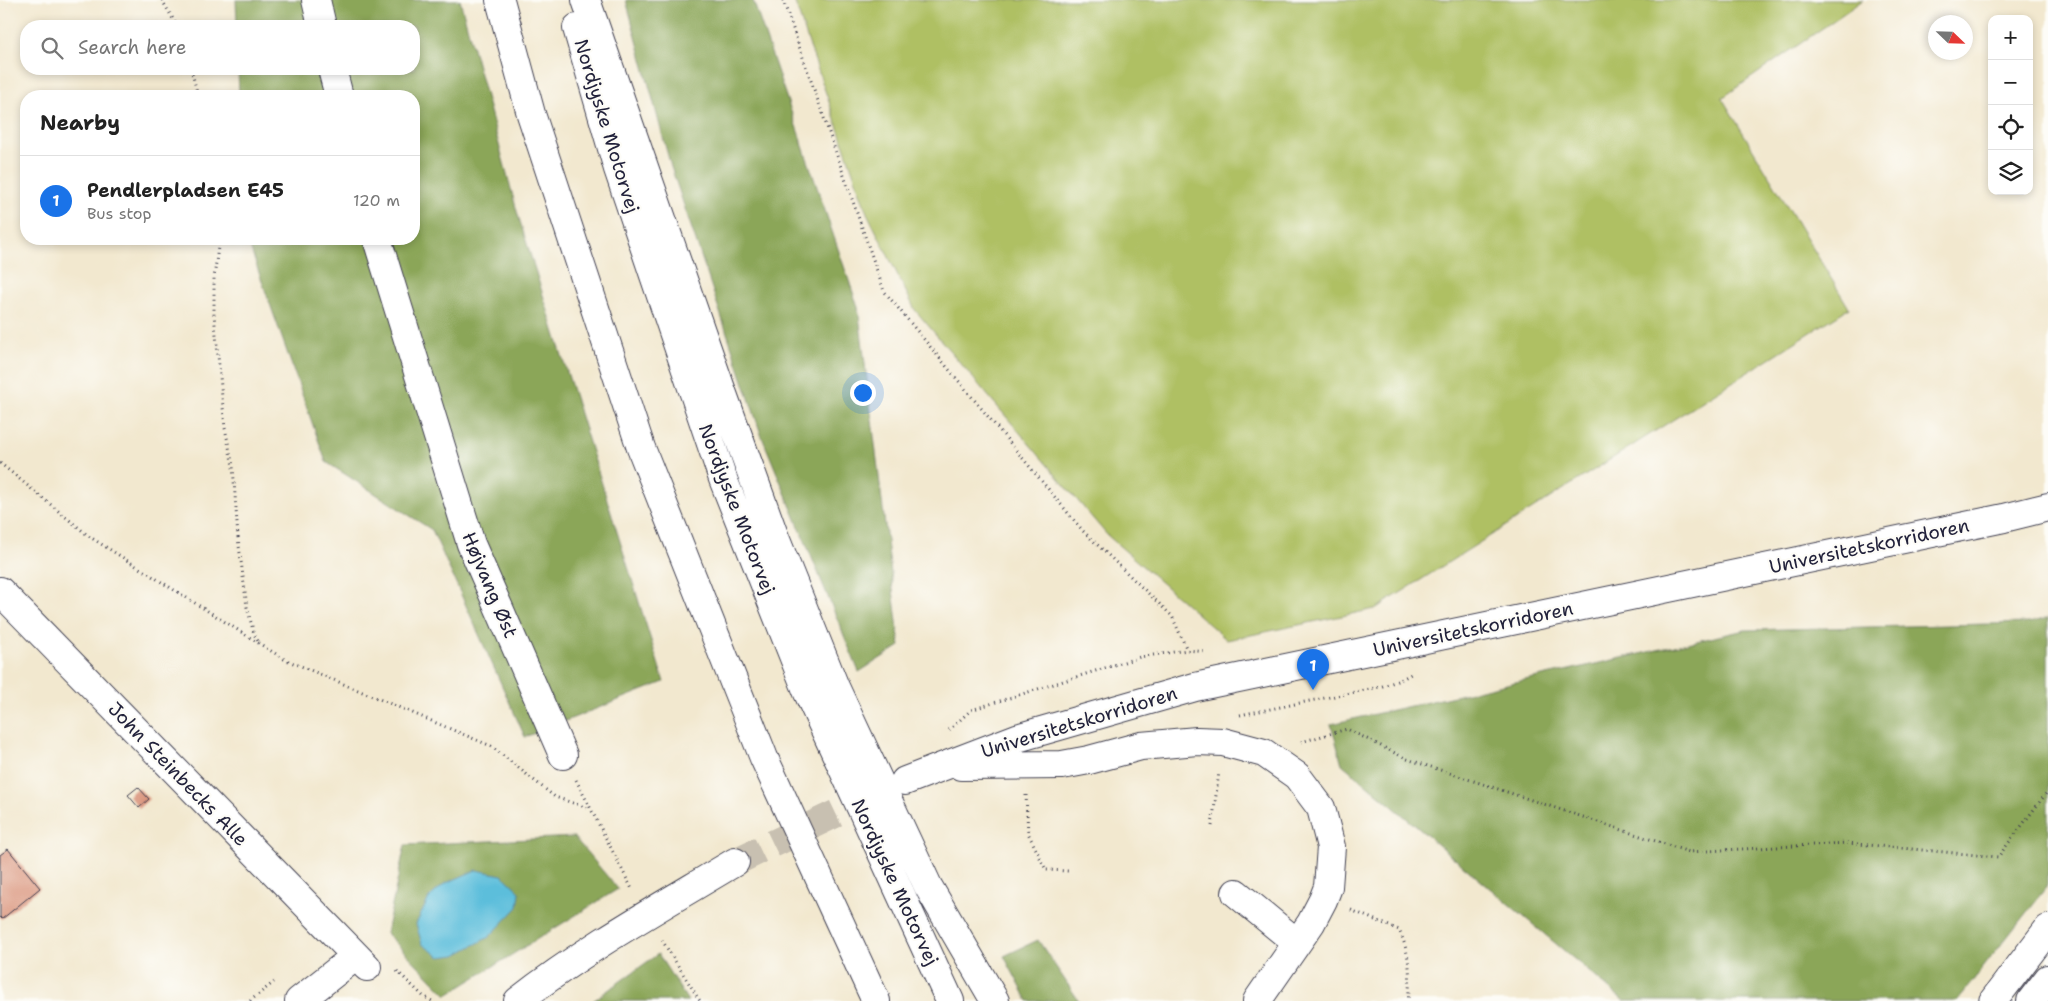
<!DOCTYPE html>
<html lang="en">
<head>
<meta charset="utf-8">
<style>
	:root { --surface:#fff; --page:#f6f6f6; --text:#222; --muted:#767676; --line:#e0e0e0; --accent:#1a73e8 }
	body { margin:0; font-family:"Shantell Sans",sans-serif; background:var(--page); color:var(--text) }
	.controls { position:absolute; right:15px; top:15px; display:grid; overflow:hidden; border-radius:10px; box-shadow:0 2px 8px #0003 }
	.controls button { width:45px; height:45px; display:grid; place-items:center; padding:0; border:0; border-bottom:1px solid var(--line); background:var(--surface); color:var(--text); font:25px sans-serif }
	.compass { position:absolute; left:1928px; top:15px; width:45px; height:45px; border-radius:50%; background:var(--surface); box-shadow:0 2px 8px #0003; rotate:113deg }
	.you { position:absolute; left:862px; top:392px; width:18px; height:18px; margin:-12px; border:4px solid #fff; border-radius:50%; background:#1a73e8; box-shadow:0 0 0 8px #1a73e833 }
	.badge { display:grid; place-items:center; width:32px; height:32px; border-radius:50%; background:var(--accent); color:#fff; font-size:16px; font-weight:700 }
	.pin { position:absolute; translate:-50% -41px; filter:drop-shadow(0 1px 2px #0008) }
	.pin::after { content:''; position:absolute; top:26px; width:18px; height:15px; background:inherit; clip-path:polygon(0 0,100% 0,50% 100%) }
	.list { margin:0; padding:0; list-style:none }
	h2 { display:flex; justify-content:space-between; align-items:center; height:65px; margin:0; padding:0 20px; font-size:21px }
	h2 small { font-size:16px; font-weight:400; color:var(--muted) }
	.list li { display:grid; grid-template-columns:32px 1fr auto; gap:15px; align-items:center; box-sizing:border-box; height:90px; padding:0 20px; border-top:1px solid var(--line) }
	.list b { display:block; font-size:19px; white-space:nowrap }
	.list p { margin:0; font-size:16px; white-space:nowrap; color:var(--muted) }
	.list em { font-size:16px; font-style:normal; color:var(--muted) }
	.icon { flex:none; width:28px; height:28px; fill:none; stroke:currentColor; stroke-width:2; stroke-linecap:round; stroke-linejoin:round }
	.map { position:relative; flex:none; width:2048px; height:1001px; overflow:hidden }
	.search { position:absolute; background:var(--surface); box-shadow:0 2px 8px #0003; left:20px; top:20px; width:400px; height:55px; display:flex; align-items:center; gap:12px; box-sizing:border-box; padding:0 18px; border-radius:20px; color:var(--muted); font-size:19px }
	.panel { position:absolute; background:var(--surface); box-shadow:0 2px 8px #0003; left:20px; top:90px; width:400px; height:155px; border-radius:20px }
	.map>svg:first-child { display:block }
	.green { fill:#afc063; stroke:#68714f }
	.forest { fill:#8ba659; stroke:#56644a }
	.water { fill:#5cbedb; stroke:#3f708b }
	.building { fill:#d99279 }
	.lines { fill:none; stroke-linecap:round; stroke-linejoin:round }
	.minor-tunnel { stroke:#c8c0b1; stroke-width:28; stroke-dasharray:28 14; stroke-linecap:butt }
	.minor-casing { stroke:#414051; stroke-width:30 }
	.major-casing { stroke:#414051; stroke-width:30 }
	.highway-casing { stroke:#414051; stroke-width:30 }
	.path { stroke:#414051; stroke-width:3; stroke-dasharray:1 4; stroke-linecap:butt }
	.minor { stroke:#fff; stroke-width:28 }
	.major { stroke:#fff; stroke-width:28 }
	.highway { stroke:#fff; stroke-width:28 }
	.labels { text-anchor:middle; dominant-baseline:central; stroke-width:4.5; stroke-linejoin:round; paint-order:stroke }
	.street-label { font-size:19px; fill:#22223b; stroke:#fdfcf7 }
</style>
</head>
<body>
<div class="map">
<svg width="2048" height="1001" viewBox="0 0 2048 1001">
	<rect width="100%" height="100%" fill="#fdfcf7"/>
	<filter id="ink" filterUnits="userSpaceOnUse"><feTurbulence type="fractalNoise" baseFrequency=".02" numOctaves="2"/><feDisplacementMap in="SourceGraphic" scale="10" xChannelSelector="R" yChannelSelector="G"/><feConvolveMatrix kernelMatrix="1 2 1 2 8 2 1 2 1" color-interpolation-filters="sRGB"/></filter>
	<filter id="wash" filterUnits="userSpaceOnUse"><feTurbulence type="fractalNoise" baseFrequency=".0096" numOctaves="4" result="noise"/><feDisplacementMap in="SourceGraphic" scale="20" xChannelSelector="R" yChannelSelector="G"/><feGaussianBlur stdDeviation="1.12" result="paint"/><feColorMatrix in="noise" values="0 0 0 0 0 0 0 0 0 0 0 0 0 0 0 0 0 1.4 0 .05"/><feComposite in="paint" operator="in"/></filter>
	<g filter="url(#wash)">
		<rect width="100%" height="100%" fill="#f2e8cf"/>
		<!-- green -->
		<path class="green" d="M794,0H1863L1722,98L1849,308L1375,609L1227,640L1107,535L915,310L867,213Z"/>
		<!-- forest -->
		<path class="forest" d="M236,0H460L518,215L664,682L525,737L432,530L326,462L247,239H414V96H239L238,69H414V26H237Z
			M626,0H753L858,307L900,646L859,672L762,437L671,167Z
			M2048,618V885L1957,1001H1624L1342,764L1331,724L1745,630L2029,623Z
			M574,837L618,889L447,995L386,933L405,845Z
			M1038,940L1079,1001H1028L1004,956Z
			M658,954L688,1001H593Z"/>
		<!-- water -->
		<path class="water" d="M476,870L502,875L520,892L518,907L489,937L456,955L440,957L422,944L416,924L429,898L444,884Z"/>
		<g id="blocks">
			<!-- building -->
			<path class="building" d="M138,787L149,799L139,808L128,795Z
				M8,849L40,888L2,919L0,917V855Z"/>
		</g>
	</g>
	<g filter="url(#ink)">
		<use href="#blocks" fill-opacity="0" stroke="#414051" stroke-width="1"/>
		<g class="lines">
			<!-- minor-tunnel -->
			<path class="minor-tunnel" d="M735,862L879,793"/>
			<defs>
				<path id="minor" d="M316,0L322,26
					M332,69L339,96
					M377,239L471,544L563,755
					M0,591L367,967
					M961,766L1062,765L1089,760L1141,746L1197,741L1223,742L1264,753L1297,776L1321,808L1331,847L1328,887L1323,900L1311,923L1257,1001
					M905,781L1017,738L1195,687L2004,518L2048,507
					M1236,893L1297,943
					M299,1001L356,956
					M518,1001C586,948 662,906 735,862"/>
				<path id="major" d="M1993,1001L2048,929
					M2031,1001L2048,979"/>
				<path id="highway" d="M500,0L531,114L641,448L764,758L876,1001
					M586,0L720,386L774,535L835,687L928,886L995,1001
					M577,28L618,169L723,479L808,693L950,1001"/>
			</defs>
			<!-- minor casing -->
			<use href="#minor" class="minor-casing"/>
			<!-- major casing -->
			<use href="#major" class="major-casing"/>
			<!-- highway casing -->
			<use href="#highway" class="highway-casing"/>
			<!-- path -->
			<path class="path" d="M162,0L177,26
				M783,0L884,291L1083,531L1172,616L1187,650
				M191,69L198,96
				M219,239L214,278V314L225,428L233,466L238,538L247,607L254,634L259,643
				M0,463L90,537L284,659L491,746L555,797L591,809
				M1240,715L1380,687L1400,680L1411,674
				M949,730L971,710L1140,657L1187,650L1207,652
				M1301,742L1347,729L1407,759L1689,852L1847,843L1998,857L2048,791
				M576,780L632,889
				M1026,795L1028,833L1046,870L1069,871
				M1212,826L1219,772
				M1351,910L1399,930C1410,953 1411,976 1408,1001
				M662,940L700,1001
				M397,971L423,996L432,1001
				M250,1001L274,982"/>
			<!-- minor -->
			<use href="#minor" class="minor"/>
			<!-- major -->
			<use href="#major" class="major"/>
			<!-- highway -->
			<use href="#highway" class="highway"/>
		</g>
	</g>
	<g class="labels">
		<!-- street labels -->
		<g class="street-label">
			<text transform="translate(607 126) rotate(73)">Nordjyske Motorvej</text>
			<text transform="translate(737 509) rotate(69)">Nordjyske Motorvej</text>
			<text transform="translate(1869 546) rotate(-12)">Universitetskorridoren</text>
			<text transform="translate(490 585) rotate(67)">Højvang Øst</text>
			<text transform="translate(1473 629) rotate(-12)">Universitetskorridoren</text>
			<text transform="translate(1079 722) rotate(-17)">Universitetskorridoren</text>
			<text transform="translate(178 774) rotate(46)">John Steinbecks Alle</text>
			<text transform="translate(895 882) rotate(65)">Nordjyske Motorvej</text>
		</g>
	</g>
</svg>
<div class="controls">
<button>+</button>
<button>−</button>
<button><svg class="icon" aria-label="locate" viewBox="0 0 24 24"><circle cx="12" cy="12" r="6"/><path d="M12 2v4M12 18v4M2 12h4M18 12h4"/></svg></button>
<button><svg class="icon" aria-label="layers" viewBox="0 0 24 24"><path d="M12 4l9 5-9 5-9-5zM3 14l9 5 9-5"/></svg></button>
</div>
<svg class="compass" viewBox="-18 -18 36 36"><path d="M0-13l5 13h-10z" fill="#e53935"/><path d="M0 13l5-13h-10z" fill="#767676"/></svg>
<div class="you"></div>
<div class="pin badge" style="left:1313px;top:690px">1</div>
<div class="search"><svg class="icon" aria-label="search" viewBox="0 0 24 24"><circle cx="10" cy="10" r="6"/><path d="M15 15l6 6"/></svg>Search here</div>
<section class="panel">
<h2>Nearby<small></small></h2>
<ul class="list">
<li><span class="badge">1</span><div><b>Pendlerpladsen E45</b><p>Bus stop</p></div><em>120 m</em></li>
</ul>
</section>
</div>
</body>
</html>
